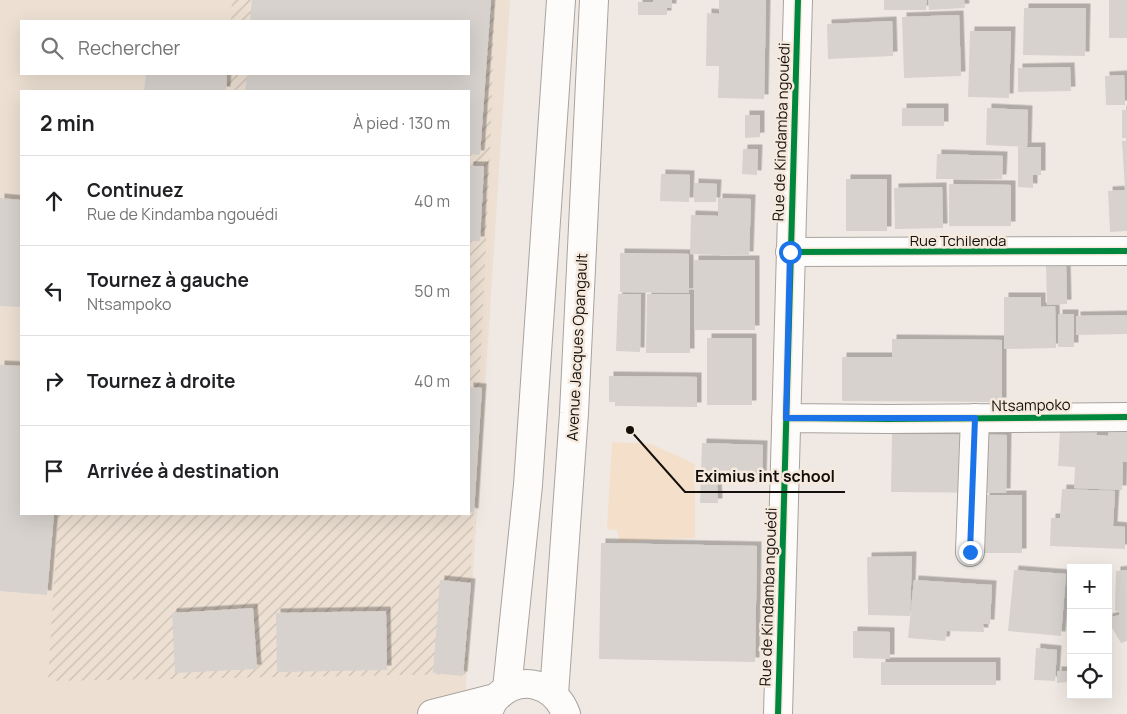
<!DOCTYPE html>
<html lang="fr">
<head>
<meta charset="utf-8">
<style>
	:root { --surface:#fff; --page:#f6f6f6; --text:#202124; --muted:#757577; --line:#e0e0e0 }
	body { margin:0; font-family:Manrope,sans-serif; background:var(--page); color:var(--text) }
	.controls { position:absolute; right:15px; bottom:15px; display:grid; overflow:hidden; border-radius:0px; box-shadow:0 5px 20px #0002 }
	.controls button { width:45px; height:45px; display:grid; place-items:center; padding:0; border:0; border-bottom:1px solid var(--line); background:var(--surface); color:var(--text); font:25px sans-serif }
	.stop { position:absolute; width:15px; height:15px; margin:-11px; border:4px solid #1a73e8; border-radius:50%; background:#fff }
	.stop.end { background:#1a73e8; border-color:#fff; box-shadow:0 1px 5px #0008 }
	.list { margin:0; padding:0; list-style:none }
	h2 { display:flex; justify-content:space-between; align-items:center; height:65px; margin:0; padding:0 20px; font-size:21px }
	h2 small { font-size:16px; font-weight:400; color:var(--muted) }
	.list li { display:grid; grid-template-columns:32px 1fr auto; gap:15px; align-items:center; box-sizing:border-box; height:90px; padding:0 20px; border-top:1px solid var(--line) }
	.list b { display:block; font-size:19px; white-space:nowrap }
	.list p { margin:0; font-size:16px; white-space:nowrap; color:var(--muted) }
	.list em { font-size:16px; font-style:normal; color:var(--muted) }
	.icon { flex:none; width:28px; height:28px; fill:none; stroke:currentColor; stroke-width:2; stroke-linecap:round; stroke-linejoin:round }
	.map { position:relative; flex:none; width:1127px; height:714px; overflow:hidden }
	.search { position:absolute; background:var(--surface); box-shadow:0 5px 20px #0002; left:20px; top:20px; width:450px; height:55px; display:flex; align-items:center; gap:12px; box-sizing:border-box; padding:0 18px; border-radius:0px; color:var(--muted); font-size:19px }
	.panel { position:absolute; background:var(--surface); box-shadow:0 5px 20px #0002; left:20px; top:90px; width:450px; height:425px; border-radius:0px }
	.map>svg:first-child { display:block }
	.built { fill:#ede0d3; fill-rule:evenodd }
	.industrial { fill:url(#industrial-furrows) }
	.grass { fill:#f4dfca }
	.building { fill:#d7d2cd; filter:url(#shadow) }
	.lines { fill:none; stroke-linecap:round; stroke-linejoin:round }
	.street-casing { stroke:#a8a39f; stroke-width:30 }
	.secondary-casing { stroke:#a8a39f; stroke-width:30 }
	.highway-casing { stroke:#a8a39f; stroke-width:30 }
	.street { stroke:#fdfcfb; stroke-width:28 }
	.secondary { stroke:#fdfcfb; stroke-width:28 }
	.highway { stroke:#fdfcfb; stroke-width:28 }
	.cycleway-casing { stroke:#f6e9dd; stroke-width:9 }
	.cycleway { stroke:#00873e; stroke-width:6 }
	.route { stroke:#1a73e8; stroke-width:6 }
	.labels { text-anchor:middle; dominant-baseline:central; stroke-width:5; stroke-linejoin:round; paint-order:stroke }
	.street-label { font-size:15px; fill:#130f0b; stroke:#f6e9dd }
	.leader { fill:none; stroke:#130f0b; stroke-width:2 }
	.callout-dot { fill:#130f0b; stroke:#f6e9dd; stroke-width:2 }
	.callout-label { font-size:16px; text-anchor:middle; font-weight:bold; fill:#130f0b; stroke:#f6e9dd; stroke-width:5; stroke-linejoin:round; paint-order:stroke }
</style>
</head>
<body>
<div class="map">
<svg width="1127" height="714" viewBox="0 0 1127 714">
	<defs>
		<pattern id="industrial-furrows" width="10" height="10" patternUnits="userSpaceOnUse" patternTransform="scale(1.25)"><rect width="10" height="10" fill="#ede0d3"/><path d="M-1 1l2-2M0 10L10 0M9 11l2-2" fill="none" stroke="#cabfb4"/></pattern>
		<filter id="shadow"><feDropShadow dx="4.5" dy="-4.5" stdDeviation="0" flood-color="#0004"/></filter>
	</defs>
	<rect width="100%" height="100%" fill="#f0e9e3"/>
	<!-- built -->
	<path class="built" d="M0,0H510L464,714H0ZM21,21H469V74H21ZM21,91H469V514H21Z"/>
	<!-- industrial -->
	<path class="industrial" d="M232,0H495L490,158L466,674L48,681L58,514H469V91H227L228,74H469V21H231Z"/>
	<!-- grass -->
	<path class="grass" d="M612,442L651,444L695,464V538L620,541L617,530L607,529Z"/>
	<!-- building -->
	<path class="building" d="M252,0H491L480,155L469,154V91H245L247,74H469V21H250Z
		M653,0H672V8H667V15H638V2H653Z
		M719,0H766L764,99L718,98L719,66H706L707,13L719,14Z
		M884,0H927L926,10H884Z
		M928,0H964L965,8L929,10Z
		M1109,0H1127V38H1109Z
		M1024,8H1086L1085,56L1023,55Z
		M959,15L961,76L904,78L902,17Z
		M892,21L893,56L828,59L827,24Z
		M970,31H1011L1009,98L968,97Z
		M1070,67L1071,91L1018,92V68Z
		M146,74H227L226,91H144Z
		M1124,75L1125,105H1106L1105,76Z
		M902,108H944V126H902Z
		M987,108L1028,110L1027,147L986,145Z
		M1122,110H1127V138H1122Z
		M745,115H760V137L745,138Z
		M1122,141H1127V231L1110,232L1108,191L1125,190Z
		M1018,147H1041V175H1033V188L1018,187Z
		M743,149H758L757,175L742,174Z
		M937,154L1003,156L1002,179H936Z
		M469,166H484L480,241H469Z
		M661,174L690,175L689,202L660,201Z
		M846,179H887V231H846Z
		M694,183L717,184L716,202H694Z
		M949,184L1011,185V226H949Z
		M942,187L943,228L895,229L894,188Z
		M0,198L21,200V307L0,306Z
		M718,198L751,199L749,256L690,254L691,215L718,216Z
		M620,253L689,254V293L620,292Z
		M694,260H755V330H694Z
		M1066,265L1067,304L1047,305L1046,266Z
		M618,294H641L640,352L616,351Z
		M647,294H690V353H646Z
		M1004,297H1041V307L1055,306L1056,348L1004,349Z
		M1058,314H1074V347H1058Z
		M1127,315V334L1076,335V316Z
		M707,338H752V405H707Z
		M892,339L1002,340V402L842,401V357H892Z
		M0,365L21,366V514H54L47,595L0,591Z
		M609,376L697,377V407L615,406V402H609Z
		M469,387L482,388L474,513L469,512Z
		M1109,425H1127V462H1123L1122,490L1074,488L1075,467L1058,466L1060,430L1097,432L1096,435L1108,436Z
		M892,434L1007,435L1006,493L891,492Z
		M702,443L763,445L762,483H717L718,503H700Z
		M1062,489L1115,491L1113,526L1125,527V549L1050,546L1051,518H1060Z
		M985,495H1022V553H978V530H985Z
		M601,543L757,546L755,662L599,659Z
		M912,556L910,616L868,615L867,557Z
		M1014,570L1066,574L1061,636L1008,631Z
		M1127,570V641L1121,643L1108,621V618L1119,615L1120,611H1115L1116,571Z
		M440,580L471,583L463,676L433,673Z
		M914,580L992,585L990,624H983L984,632L947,631L945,641L908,638Z
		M253,608L257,669L175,673L172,613Z
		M386,611L387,670L277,672L276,613Z
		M853,631L890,632V659L853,658Z
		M1036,648L1057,650L1055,681L1034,680Z
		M881,662H996V685H881Z
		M1057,671H1068V682L1057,683Z"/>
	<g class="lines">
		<defs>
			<path id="street" d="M790,252L1127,251
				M786,418L888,419L1127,417
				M970,552L975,418
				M778,714L798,0"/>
			<path id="secondary" d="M432,714L495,698"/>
			<path id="highway" d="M507,689L528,485L561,0
				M554,694L574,413L594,0
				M487,714C490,709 492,701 497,697C521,673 555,684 566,714"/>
		</defs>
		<!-- street casing -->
		<use href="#street" class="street-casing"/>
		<!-- secondary casing -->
		<use href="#secondary" class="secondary-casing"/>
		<!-- highway casing -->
		<use href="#highway" class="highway-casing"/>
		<!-- street -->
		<use href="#street" class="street"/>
		<!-- secondary -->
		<use href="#secondary" class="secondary"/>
		<!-- highway -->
		<use href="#highway" class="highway"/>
		<defs>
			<path id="cycleway" d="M790,252L1127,251
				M786,418L888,419L1127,417
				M778,714L798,0"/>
		</defs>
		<!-- cycleway casing -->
		<use href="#cycleway" class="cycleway-casing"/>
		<!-- cycleway -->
		<use href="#cycleway" class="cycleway"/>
	</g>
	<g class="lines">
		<!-- route -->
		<path class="route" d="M790,252L786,418H975L970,552"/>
	</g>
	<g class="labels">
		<!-- street labels -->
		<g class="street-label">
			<text transform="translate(781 132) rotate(-88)">Rue de Kindamba ngouédi</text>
			<text x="958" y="240">Rue Tchilenda</text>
			<text transform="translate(577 347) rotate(-87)">Avenue Jacques Opangault</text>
			<text transform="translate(1031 405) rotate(-1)">Ntsampoko</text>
			<text transform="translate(768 597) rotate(-88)">Rue de Kindamba ngouédi</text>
		</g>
	</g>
	<!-- callouts -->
	<path class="leader" d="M630 430L685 492H845"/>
	<circle class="callout-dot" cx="630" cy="430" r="5"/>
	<g class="callout-label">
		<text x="765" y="482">Eximius int school</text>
	</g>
</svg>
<div class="controls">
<button>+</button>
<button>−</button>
<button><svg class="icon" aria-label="locate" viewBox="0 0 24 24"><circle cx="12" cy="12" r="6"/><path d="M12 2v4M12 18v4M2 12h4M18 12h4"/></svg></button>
</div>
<div class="stop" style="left:790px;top:252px"></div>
<div class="stop end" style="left:970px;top:552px"></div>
<div class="search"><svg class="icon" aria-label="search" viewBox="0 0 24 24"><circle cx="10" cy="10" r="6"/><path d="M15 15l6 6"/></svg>Rechercher</div>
<section class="panel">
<h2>2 min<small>À pied · 130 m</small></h2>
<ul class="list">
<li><svg class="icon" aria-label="ahead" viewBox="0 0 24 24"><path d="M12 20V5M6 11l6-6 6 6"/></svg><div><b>Continuez</b><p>Rue de Kindamba ngouédi</p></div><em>40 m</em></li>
<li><svg class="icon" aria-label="left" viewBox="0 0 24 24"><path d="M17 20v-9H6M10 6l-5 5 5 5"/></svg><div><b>Tournez à gauche</b><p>Ntsampoko</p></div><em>50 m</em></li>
<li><svg class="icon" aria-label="right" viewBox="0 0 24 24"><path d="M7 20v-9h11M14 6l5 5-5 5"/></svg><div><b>Tournez à droite</b></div><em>40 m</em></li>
<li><svg class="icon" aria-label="arrive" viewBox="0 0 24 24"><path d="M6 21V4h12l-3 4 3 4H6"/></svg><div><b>Arrivée à destination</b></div></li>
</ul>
</section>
</div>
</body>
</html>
